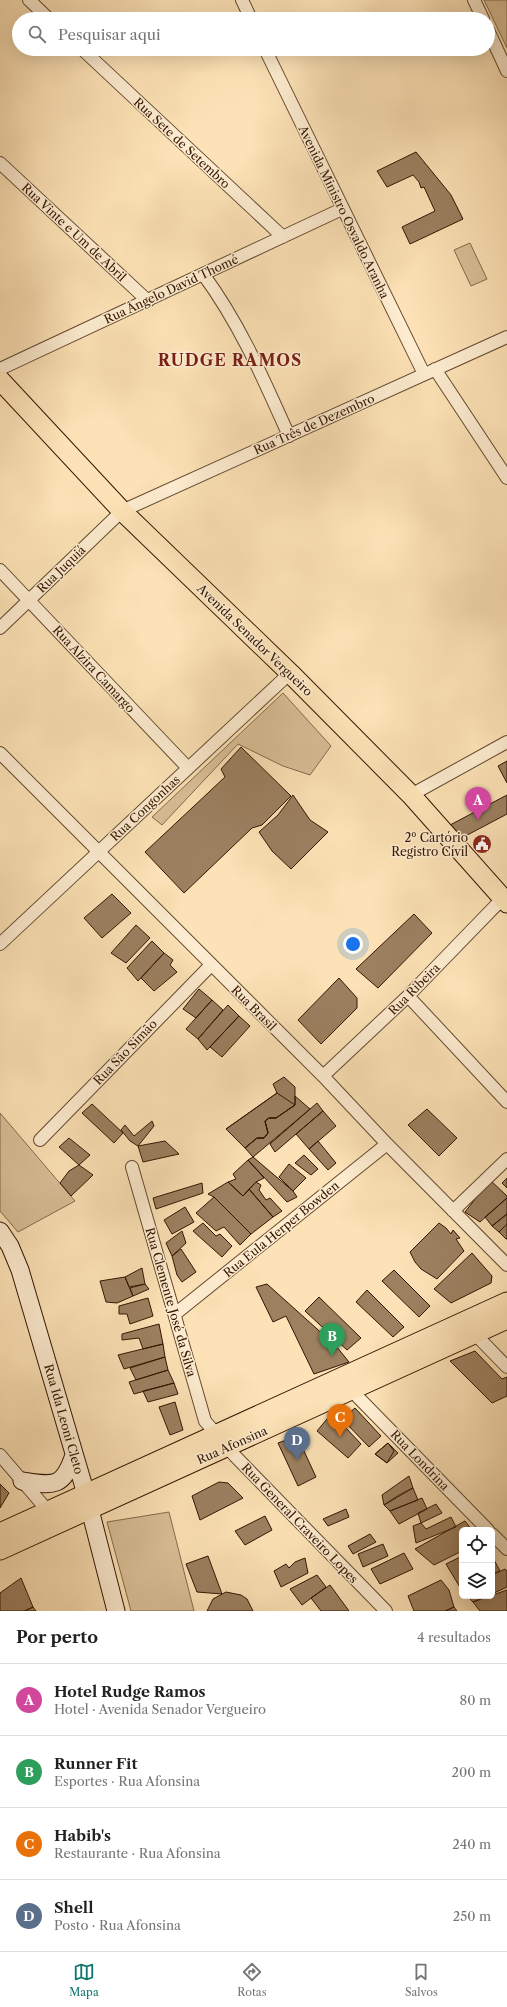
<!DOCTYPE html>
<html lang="pt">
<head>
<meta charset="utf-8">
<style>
	:root { --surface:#fff; --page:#f2f2f2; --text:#222; --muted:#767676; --line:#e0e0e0; --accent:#0f766e }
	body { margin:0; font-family:"Libre Caslon Text",serif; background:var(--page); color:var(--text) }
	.controls { position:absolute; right:12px; bottom:12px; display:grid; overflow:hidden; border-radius:6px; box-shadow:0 4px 16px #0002 }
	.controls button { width:36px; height:36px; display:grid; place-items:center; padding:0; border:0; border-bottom:1px solid var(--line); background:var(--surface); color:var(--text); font:20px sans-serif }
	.you { position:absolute; left:353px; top:944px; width:14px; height:14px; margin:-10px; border:3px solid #fff; border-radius:50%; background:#1a73e8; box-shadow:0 0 0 6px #1a73e833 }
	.badge { display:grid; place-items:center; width:26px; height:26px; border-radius:50%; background:var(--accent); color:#fff; font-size:13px; font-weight:700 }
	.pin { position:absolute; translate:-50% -33px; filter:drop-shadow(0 1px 2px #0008) }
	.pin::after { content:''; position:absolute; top:21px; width:14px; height:12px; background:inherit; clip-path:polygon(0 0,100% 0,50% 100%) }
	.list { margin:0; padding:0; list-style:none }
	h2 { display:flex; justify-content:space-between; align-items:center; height:52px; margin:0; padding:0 16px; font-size:17px }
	h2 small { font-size:13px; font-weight:400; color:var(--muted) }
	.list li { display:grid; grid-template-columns:26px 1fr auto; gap:12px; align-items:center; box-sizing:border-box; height:72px; padding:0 16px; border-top:1px solid var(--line) }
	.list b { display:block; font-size:15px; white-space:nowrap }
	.list p { margin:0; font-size:13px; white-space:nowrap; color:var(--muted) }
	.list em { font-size:13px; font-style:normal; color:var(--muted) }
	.icon { flex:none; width:22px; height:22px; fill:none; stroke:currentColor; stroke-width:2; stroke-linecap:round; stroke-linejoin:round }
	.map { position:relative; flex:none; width:507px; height:1611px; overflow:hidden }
	.search { position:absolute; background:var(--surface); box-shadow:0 4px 16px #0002; left:12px; right:12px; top:12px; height:44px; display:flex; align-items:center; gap:10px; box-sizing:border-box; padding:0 14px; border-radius:22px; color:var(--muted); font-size:15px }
	.sheet { height:340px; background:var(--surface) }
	nav { display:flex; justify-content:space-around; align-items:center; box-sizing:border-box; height:56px; border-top:1px solid var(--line); background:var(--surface); font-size:11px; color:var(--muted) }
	nav a { display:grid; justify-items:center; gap:2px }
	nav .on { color:var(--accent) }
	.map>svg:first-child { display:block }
	.green { fill:#dabf97; stroke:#866a4c }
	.building { fill:#9c8060; stroke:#331602 }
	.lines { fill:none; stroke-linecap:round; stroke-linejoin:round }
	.street-casing { stroke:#65492f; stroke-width:14 }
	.secondary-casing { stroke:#331602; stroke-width:19 }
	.primary-casing { stroke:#331602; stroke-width:21 }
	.street { stroke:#fdecd0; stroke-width:12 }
	.secondary { stroke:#fdecd0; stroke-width:17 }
	.primary { stroke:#fce2b6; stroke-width:19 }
	.labels { text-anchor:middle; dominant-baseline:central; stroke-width:3; stroke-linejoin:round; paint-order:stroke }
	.street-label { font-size:12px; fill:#331602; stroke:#fdecd0 }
	.poi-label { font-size:12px; fill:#331602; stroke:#fdecd0; text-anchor:end }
	.district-label { font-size:16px; font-weight:bold; letter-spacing:1px; fill:#7a1f14; stroke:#fdecd0 }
</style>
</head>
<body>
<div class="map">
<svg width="507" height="1611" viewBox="0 0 507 1611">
	<rect width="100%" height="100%" fill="#fce2b6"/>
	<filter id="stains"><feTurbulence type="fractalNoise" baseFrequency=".005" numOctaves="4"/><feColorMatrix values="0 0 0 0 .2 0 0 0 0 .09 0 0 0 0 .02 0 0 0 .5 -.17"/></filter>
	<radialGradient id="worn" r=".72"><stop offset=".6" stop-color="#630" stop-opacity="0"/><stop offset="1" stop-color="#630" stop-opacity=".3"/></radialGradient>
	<!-- green -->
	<path class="green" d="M484,0H507V48Z
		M470,243L487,279L471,286L454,250Z
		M283,693L331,746L310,775L283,766L238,744L162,825L152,817Z
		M0,1113L75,1201L18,1232L0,1211Z
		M169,1512L194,1611H131L107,1522Z"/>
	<!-- building -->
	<path class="building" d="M416,152L451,195L463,219L410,244L402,227L435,211L424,187L421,188L419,182L413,175L387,187L377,171Z
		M241,747L291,796L262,825L252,828L184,893L145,852L225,777L221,769Z
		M507,761V783L498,766Z
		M293,795L310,820L328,832L291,869L272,851L259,832L278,815Z
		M507,795V814L456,841L450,825Z
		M112,894L131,913L102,938L84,918Z
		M414,914L432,933L378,988L356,969Z
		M136,925L150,938L126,963L111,953Z
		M152,941L164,953L138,981L127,968Z
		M164,953L173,960L170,965L177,972L154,991L141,978Z
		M339,978L357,998V1008L321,1044L298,1020Z
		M199,989L212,1000L196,1018L183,1009Z
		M212,1000L223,1010L198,1039L186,1029Z
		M228,1005L239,1016L207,1050L198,1039Z
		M239,1016L250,1026L222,1057L210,1047Z
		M284,1077L295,1087V1105L276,1118H269L265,1121L268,1133L264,1138H257L245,1148L226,1129L277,1093L273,1084Z
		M277,1093L295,1105L276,1118H269L265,1121L268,1133L264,1138H257L245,1148L226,1129Z
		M295,1096L310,1109L253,1157L245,1148L257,1138H264L268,1133L265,1121L269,1118H276L295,1105Z
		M317,1103L323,1111L275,1152L270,1144Z
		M92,1104L123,1133L114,1143L82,1113Z
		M427,1109L457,1138L439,1156L408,1125Z
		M323,1111L336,1126L309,1149L296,1134Z
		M152,1121L154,1126L138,1146L130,1141L121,1130L125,1125L134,1136Z
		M69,1138L90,1155L79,1165L59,1147Z
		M165,1141L179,1154L143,1162L138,1146Z
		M318,1141L336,1163L328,1170L309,1149Z
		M304,1155L318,1169L311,1175L295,1163Z
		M253,1157L293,1191L297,1197L287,1202L248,1160Z
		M248,1160L264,1178L256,1182L243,1196L228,1182L236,1179L233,1174Z
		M289,1164L306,1178L293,1191L279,1177Z
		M79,1165L93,1175L71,1196L60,1183L69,1171Z
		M507,1178V1188L502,1183Z
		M490,1180L507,1196V1198L480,1222L465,1212Z
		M228,1182L243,1196L249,1189L273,1217L251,1234L214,1197L208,1194Z
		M256,1182L261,1185L259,1190L266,1200L270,1198L282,1211L273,1217L249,1189Z
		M202,1183L203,1193L156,1209L153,1198Z
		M214,1197L251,1234L240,1245L224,1227L216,1231L196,1213Z
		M507,1198V1214L492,1226L485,1217Z
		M185,1207L194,1222L172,1234L164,1220Z
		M507,1214V1224L499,1232L492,1226Z
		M203,1223L216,1236L220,1234L232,1246L222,1257L193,1231Z
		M439,1223L446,1228L451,1234L453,1230L460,1238L456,1239L464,1251L437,1279L421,1269L415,1262L410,1252Z
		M507,1224V1239H506L499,1232Z
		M182,1231L186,1243L172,1256L166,1243Z
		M181,1249L196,1272L182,1282L177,1275L172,1256Z
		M472,1253L492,1276L491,1283L451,1303L434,1289Z
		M142,1268L145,1284L129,1287L125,1277Z
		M394,1270L430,1306L419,1317L382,1281Z
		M125,1277L133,1296L117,1303L106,1302L100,1281Z
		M145,1284L149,1289L133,1296L130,1288Z
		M267,1284L336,1346L349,1362L314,1374L286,1316L273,1322L256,1287Z
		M367,1290L404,1327L393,1337L356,1302Z
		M319,1297L361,1338L347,1350L305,1311Z
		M148,1298L153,1316L130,1324L127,1314H119V1306Z
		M159,1324L163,1344L143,1349L139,1338L122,1340V1334Z
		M163,1344L165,1357L124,1369L118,1355Z
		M475,1351L502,1379L507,1377V1396L492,1403L450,1361Z
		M165,1357L168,1370L136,1380L130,1368Z
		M168,1370L174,1383L134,1394L129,1382Z
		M174,1383L178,1394L148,1402L143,1391Z
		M175,1402L183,1430L170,1435L159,1407Z
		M355,1408L381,1436L369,1447L342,1419Z
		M332,1413L361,1444L348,1458L317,1431Z
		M297,1436L316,1477L298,1486L278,1443Z
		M388,1443L398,1453L387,1463L375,1454Z
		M388,1443L394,1451L387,1463L375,1454Z
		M409,1476L413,1488L399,1495L384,1505L382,1495Z
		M219,1482L228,1483L243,1498L200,1520L192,1496Z
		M0,1484L9,1493L0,1508Z
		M413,1488L418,1500L390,1511L384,1505Z
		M422,1498L427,1509L399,1524L390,1511Z
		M436,1504L442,1513L421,1523L418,1513Z
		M346,1509L349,1517L328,1526L323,1519Z
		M265,1516L272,1530L245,1545L235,1531Z
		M451,1517L456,1527L416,1543L413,1526L421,1523L426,1529Z
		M465,1521L472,1530H462V1551L434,1565L415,1549Z
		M370,1534L376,1542L353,1554L348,1546Z
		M383,1544L388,1556L363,1567L358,1554Z
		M404,1553L413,1569L380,1584L371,1569Z
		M208,1556L222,1594L197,1592L186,1564Z
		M462,1556V1588L461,1589L446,1564Z
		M492,1556L500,1571L492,1574Z
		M305,1558L308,1573L281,1587L274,1571L286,1564L289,1568L295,1562Z
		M505,1569L507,1571V1587L492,1594V1575Z
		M317,1575L326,1587L302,1605L290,1589Z
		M21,1578L33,1607L24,1611H0V1593Z
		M441,1580L449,1590L454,1607L445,1611H414L408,1596Z
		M330,1585L349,1611H321L311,1598Z
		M507,1590V1611H480L473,1602Z
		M226,1592L241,1595L247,1599L253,1611H207L213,1599Z
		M467,1596H487L473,1602Z
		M33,1607L36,1611H25Z
		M454,1607L457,1611H445Z"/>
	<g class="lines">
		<defs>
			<path id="street" d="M29,0L49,19
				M242,0L251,19
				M474,0L483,19
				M488,30L507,71
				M82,49L283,237
				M265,49L424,374
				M0,163L148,301
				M203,274C240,324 264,380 289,436
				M0,369L342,209
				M435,369L507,478
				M0,570L188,768
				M0,628L122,511L507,337
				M0,753L323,1076L387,1144L507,1265
				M411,795L507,742
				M0,944L290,673
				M408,996L507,1102
				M323,1076L408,996L502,899
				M40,1140L211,965
				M132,1167L205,1421L235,1456L386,1611
				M453,1211L507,1159
				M175,1314L387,1144
				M475,1334L507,1367
				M351,1390L488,1530
				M0,1455L48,1511
				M492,1534L507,1549"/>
			<path id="secondary" d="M0,1231L10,1246L20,1270L86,1494L116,1611
				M22,1481C54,1486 63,1488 74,1455"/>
			<path id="primary" d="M0,380L122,511L290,673L411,795L507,903
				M0,1533L507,1302
				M0,1550L507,1319"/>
		</defs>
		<!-- street casing -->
		<use href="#street" class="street-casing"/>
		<!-- secondary casing -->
		<use href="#secondary" class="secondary-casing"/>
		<!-- primary casing -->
		<use href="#primary" class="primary-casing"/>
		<!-- street -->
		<use href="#street" class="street"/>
		<!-- secondary -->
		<use href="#secondary" class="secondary"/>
		<!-- primary -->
		<use href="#primary" class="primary"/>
	</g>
	<!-- icons -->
	<defs>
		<symbol id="civic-disc" viewBox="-11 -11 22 22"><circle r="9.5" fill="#8f2418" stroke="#fdecd0"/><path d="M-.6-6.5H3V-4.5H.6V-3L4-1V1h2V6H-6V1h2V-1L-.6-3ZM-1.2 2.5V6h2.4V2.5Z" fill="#fff"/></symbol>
	</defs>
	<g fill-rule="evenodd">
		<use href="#civic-disc" x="471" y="833" width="22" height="22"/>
	</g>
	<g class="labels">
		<!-- street labels -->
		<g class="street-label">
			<text transform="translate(182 143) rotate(43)">Rua Sete de Setembro</text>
			<text transform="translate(344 212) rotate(64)">Avenida Ministro Osvaldo Aranha</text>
			<text transform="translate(74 232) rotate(43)">Rua Vinte e Um de Abril</text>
			<text transform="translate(171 289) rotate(-25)">Rua Ângelo David Thomé</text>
			<text transform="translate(314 424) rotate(-24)">Rua Três de Dezembro</text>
			<text transform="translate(61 569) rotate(-44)">Rua Juquiá</text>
			<text transform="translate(255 640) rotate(44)">Avenida Senador Vergueiro</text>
			<text transform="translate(94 669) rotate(47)">Rua Alzira Camargo</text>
			<text transform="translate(145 808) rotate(-43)">Rua Congonhas</text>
			<text transform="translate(414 989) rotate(-45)">Rua Ribeira</text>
			<text transform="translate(254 1008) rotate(45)">Rua Brasil</text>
			<text transform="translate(125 1052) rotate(-46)">Rua São Simão</text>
			<text transform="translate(281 1229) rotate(-39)">Rua Eula Herper Bowden</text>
			<text transform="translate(171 1302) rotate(74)">Rua Clemente José da Silva</text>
			<text transform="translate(64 1419) rotate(74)">Rua Ida Leoni Cleto</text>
			<text transform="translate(232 1445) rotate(-24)">Rua Afonsina</text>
			<text transform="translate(420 1460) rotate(46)">Rua Londrina</text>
			<text transform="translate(300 1523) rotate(46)">Rua General Craveiro Lopes</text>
		</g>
		<!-- poi labels -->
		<g class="poi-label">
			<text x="468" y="837">2º Cartório<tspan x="468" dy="14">Registro Cívil</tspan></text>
		</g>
		<!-- district labels -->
		<g class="district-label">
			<text x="230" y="360">RUDGE RAMOS</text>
		</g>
	</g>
	<rect width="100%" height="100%" filter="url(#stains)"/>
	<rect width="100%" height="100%" fill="url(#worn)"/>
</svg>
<div class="controls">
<button><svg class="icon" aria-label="locate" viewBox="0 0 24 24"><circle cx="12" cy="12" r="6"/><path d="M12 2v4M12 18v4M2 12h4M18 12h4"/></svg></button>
<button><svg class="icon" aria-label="layers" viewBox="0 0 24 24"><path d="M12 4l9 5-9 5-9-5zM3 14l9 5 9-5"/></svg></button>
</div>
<div class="you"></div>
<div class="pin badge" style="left:478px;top:820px;background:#d1479c">A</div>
<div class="pin badge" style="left:332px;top:1356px;background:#2e9e5b">B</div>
<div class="pin badge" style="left:340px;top:1437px;background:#e8710a">C</div>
<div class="pin badge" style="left:297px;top:1460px;background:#5c6f8a">D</div>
<div class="search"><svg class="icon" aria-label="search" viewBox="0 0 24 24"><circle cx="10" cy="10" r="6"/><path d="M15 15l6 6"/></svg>Pesquisar aqui</div>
</div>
<section class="sheet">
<h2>Por perto<small>4 resultados</small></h2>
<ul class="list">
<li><span class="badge" style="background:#d1479c">A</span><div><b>Hotel Rudge Ramos</b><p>Hotel · Avenida Senador Vergueiro</p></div><em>80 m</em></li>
<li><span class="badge" style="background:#2e9e5b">B</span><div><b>Runner Fit</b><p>Esportes · Rua Afonsina</p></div><em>200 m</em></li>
<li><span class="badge" style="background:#e8710a">C</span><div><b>Habib's</b><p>Restaurante · Rua Afonsina</p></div><em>240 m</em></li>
<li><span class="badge" style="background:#5c6f8a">D</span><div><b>Shell</b><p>Posto · Rua Afonsina</p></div><em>250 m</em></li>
</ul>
</section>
<nav>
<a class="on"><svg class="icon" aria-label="map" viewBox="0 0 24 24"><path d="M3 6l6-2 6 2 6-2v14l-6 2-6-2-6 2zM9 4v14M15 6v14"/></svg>Mapa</a>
<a><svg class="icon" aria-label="directions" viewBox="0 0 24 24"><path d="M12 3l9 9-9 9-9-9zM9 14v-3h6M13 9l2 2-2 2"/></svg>Rotas</a>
<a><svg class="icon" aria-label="saved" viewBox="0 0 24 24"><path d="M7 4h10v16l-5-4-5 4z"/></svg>Salvos</a>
</nav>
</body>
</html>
